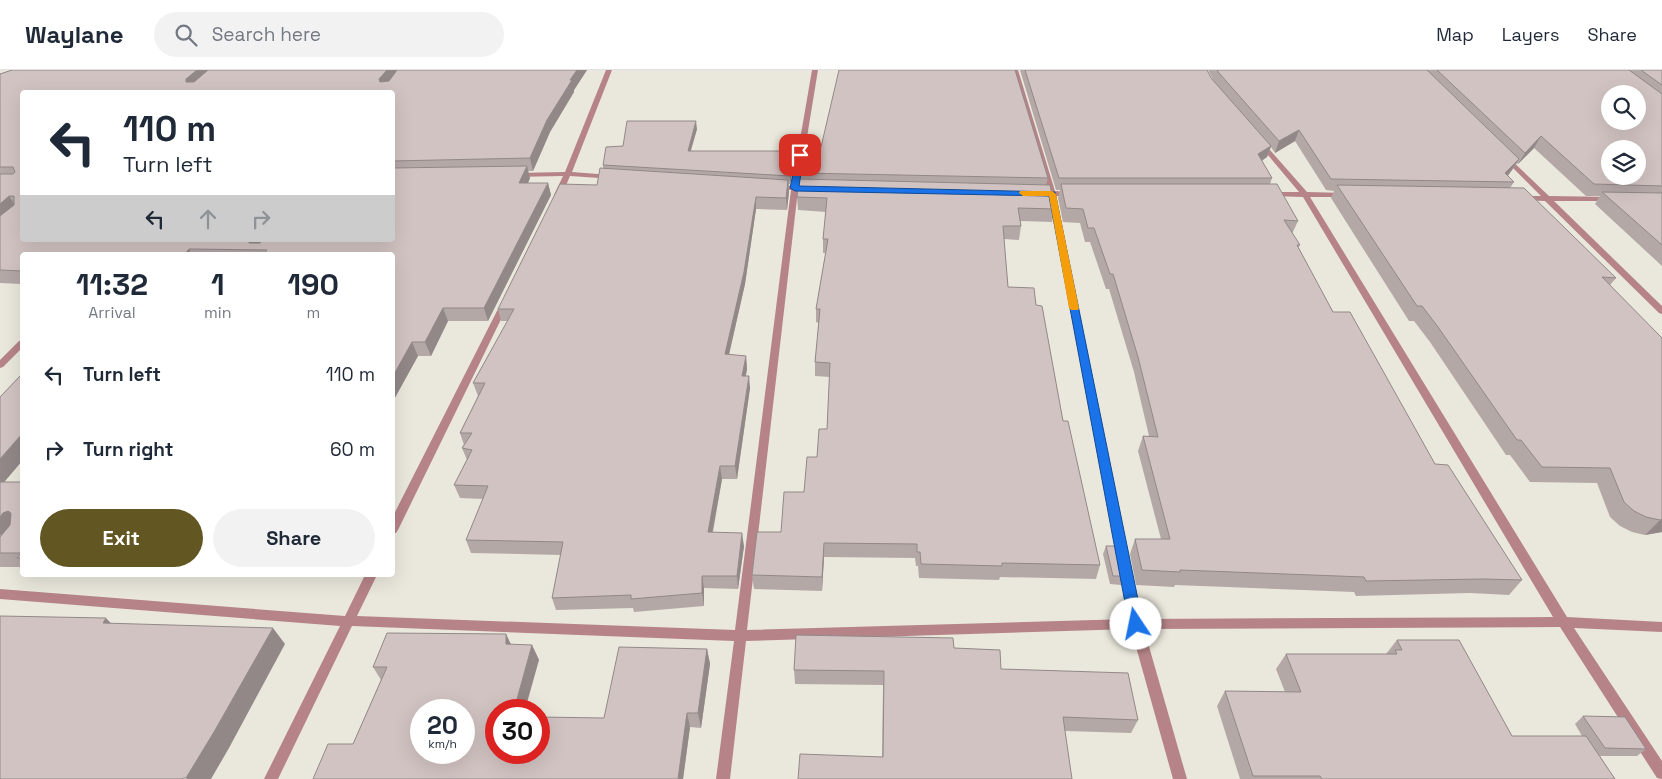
<!DOCTYPE html>
<style>
body{margin:0;font-family:"Space Grotesk",sans-serif;background:#f2f2f3;color:#1f2937;height:100vh;display:flex;flex-direction:column;font-size:19px;white-space:nowrap}
*{box-sizing:border-box;margin:0}
p{font-size:16px;color:#747a83}
.icon{flex:none;width:28px;height:28px;fill:none;stroke:currentColor;stroke-width:2;stroke-linecap:round;stroke-linejoin:round}
.map{position:relative;flex:1;overflow:hidden}
.side{position:absolute;left:20px;top:182px;width:375px;height:325px;display:flex;flex-direction:column;background:#fff;border-radius:5px;box-shadow:0 5px 20px #0002}
.side>*{flex:none}
.hud{position:absolute;left:20px;top:20px;width:375px;height:152px;border-radius:5px;box-shadow:0 5px 20px #0002;background:#fff;color:#1f2937;overflow:hidden}
.tools{position:absolute;left:1601px;top:15px;display:grid;gap:10px}
.tools a{display:grid;place-items:center;width:45px;height:45px;border-radius:50%;background:#fff;box-shadow:0 5px 20px #0002;font-size:25px}
.speed{position:absolute;left:410px;top:629px;display:flex;gap:10px;font-size:25px;font-weight:700;text-align:center}
.speed>*{display:grid;place-content:center;width:65px;height:65px;border-radius:50%;background:#fff;box-shadow:0 5px 20px #0002;line-height:1}
.speed small{font-size:12px;font-weight:400}
.speed .limit{border:8px solid #d22;background:#fff;color:#111}
.pin{position:absolute;display:grid;place-items:center;width:42px;height:42px;color:#fff;margin:-21px;border-radius:10px;box-shadow:0 2px 8px #0006}
.me{position:absolute;width:55px;margin:-28px;rotate:349deg;stroke-linejoin:round;filter:drop-shadow(0 0 4px #0008)}
.turn{display:flex;align-items:center;gap:18px;height:105px;padding:0 20px;font-size:22px}
.turn .icon{width:65px;height:65px;stroke-width:2.5}
.turn b{display:block;font-size:35px;line-height:42px}
.lanes{display:flex;align-items:center;height:48px;padding:0 20px;background:#0003;justify-content:center;gap:25px;direction:ltr}
.lanes .off{opacity:.35}
.eta{display:flex;justify-content:space-evenly;align-items:center;height:85px;text-align:center}
.eta b{font-size:30px;font-weight:700;line-height:35px}
.primary-button{display:flex;gap:10px;margin-top:auto;padding:10px 20px}
.primary-button a{flex:1;height:58px;border-radius:30px;background:#625623;color:#fff;font-size:20px;font-weight:700;line-height:58px;text-align:center}
.primary-button a+a{background:#f2f2f3;color:#1f2937}
ul{padding:0;list-style:none}
li{display:flex;align-items:center;gap:15px;height:75px;padding:0 20px}
li div{flex:1}
li b{display:block;font-size:19px}
li em{font-style:normal}
header{display:flex;align-items:center;gap:30px;box-sizing:border-box;height:70px;padding:0 25px;background:#fff;border-bottom:1px solid #e0e1e3}
header strong{font-size:24px}
nav{display:flex;gap:28px;margin-inline-start:auto;font-size:18px}
.search{width:350px;height:45px;background:#f2f2f3;display:flex;align-items:center;gap:12px;box-sizing:border-box;padding:0 18px;border-radius:28px;color:#747a83;font-size:19px}
.map>svg:first-child{display:block}
.lines{fill:none;stroke-linecap:round;stroke-linejoin:round}
.lane{fill:#b68488;fill-rule:evenodd}
.street{fill:#b68488;fill-rule:evenodd}
.wall{fill:#b4a8a7;fill-rule:evenodd}
.shaded-wall{fill:#928888}
.building{fill:#d1c3c2;stroke:#928888;fill-rule:evenodd}
.route{fill:#1a73e8;stroke:#114b97}
.slow{fill:#f59e0b}
</style>
<header>
<strong>Waylane</strong>
<div class="search"><svg class="icon" aria-label="search" viewBox="0 0 24 24"><circle cx="10" cy="10" r="6"/><path d="M15 15l6 6"/></svg>Search here</div>
<nav><a>Map</a><a>Layers</a><a>Share</a></nav>
</header>
<div class="map">
<svg width="1662" height="709" viewBox="0 0 1662 709">
<rect width="100%" height="100%" fill="#eae8dc"/>
<g class="lines">
<path class="lane" d="M 22,270 L 22,278 L 3,297 L 0,298 L 0,290 L 19,271 Z"/>
<path class="street" d="M 606,0 L 612,0 L 572,102 L 611,105 L 615,107 L 614,109 L 570,106 L 562,125 L 558,127 L 554,125 L 563,106 L 513,107 L 513,103 L 516,103 L 565,102 Z
M 812,0 L 818,0 L 799,116 L 811,117 L 815,119 L 811,121 L 798,120 L 747,560 L 1129,549 L 1049,126 L 1038,125 L 1034,123 L 1038,121 L 1047,121 L 1012,0 L 1018,0 L 1055,121 L 1071,122 L 1075,124 L 1071,126 L 1056,126 L 1141,549 L 1553,547 L 1303,127 L 1270,126 L 1266,124 L 1270,122 L 1299,122 L 1257,72 L 1262,71 L 1307,122 L 1346,123 L 1350,125 L 1346,127 L 1310,127 L 1567,547 L 1662,552 L 1662,562 L 1574,558 L 1662,691 L 1662,709 L 1657,708 L 1560,557 L 1144,559 L 1187,709 L 1173,709 L 1131,559 L 746,571 L 730,709 L 716,709 L 734,571 L 352,556 L 278,709 L 264,709 L 340,556 L 0,529 L 0,519 L 345,546 L 365,505 L 377,505 L 357,546 L 735,560 L 791,120 L 776,119 L 772,117 L 776,115 L 792,116 Z
M 1504,87 L 1508,87 L 1549,126 L 1614,127 L 1615,129 L 1611,131 L 1554,131 L 1662,236 L 1662,244 L 1659,243 L 1545,131 L 1517,130 L 1516,128 L 1520,126 L 1541,126 L 1504,89 Z
M 505,230 L 509,233 L 398,460 L 396,463 L 392,464 L 392,448 L 501,233 Z"/>
</g>
<path class="wall" d="M 12,0 L 587,0 L 574,20 L 574,22 L 550,62 L 533,101 L 528,101 L 530,108 L 528,113 L 548,113 L 551,125 L 488,251 L 448,251 L 431,286 L 418,286 L 392,333 L 392,185 L 22,185 L 22,214 L 0,213 L 0,4 ZM 392,22 L 392,170 L 22,170 Z
M 1020,0 L 1207,0 L 1211,8 L 1214,12 L 1208,0 L 1662,0 L 1662,196 L 1595,134 L 1600,126 L 1586,126 L 1534,78 L 1518,94 L 1517,93 L 1512,100 L 1508,106 L 1514,112 L 1510,118 L 1616,208 L 1610,215 L 1662,462 L 1645,465 L 1632,462 L 1620,456 L 1610,447 L 1597,413 L 1530,412 L 1510,385 L 1506,385 L 1430,272 L 1414,251 L 1409,251 L 1331,128 L 1334,121 L 1326,120 L 1295,71 L 1275,83 L 1271,77 L 1267,87 L 1262,91 L 1272,108 L 1270,114 L 1298,151 L 1292,164 L 1300,175 L 1298,178 L 1333,242 L 1435,394 L 1522,510 L 1509,525 L 1470,523 L 1356,526 L 1354,522 L 1175,515 L 1174,517 L 1136,515 L 1130,484 L 1135,469 L 1161,469 L 1138,381 L 1143,366 L 1149,366 L 1134,302 L 1109,219 L 1106,219 L 1090,172 L 1085,172 L 1080,153 L 1063,152 L 1058,128 L 1060,120 L 1056,120 Z
M 697,59 L 691,81 L 795,89 L 790,114 L 789,114 L 789,122 L 787,140 L 756,139 L 745,214 L 729,285 L 746,286 L 747,299 L 746,306 L 750,318 L 737,409 L 722,409 L 713,462 L 744,476 L 738,519 L 704,518 L 704,536 L 634,542 L 633,538 L 556,540 L 552,528 L 561,485 L 471,483 L 466,470 L 483,429 L 460,428 L 454,415 L 467,390 L 462,378 L 464,375 L 460,363 L 478,326 L 473,313 L 508,251 L 501,251 L 498,239 L 597,115 L 603,98 L 603,95 L 623,76 Z
M 821,77 L 1048,108 L 1046,115 L 1055,139 L 1052,152 L 1020,151 L 1021,156 L 1019,170 L 1004,169 L 1008,217 L 1036,235 L 1063,351 L 1100,495 L 1096,509 L 1000,507 L 999,510 L 919,508 L 918,496 L 916,496 L 915,488 L 824,487 L 822,521 L 754,519 L 752,505 L 781,462 L 804,422 L 827,359 L 830,307 L 815,306 L 815,292 L 819,253 L 816,252 L 816,239 L 826,183 L 823,183 L 823,169 L 826,142 L 798,140 L 797,127 L 801,109 L 801,103 Z
M 22,304 L 22,391 L 4,412 L 22,412 L 22,497 L 0,497 L 0,327 Z
M 1106,476 L 1124,506 L 1121,515 L 1110,514 L 1103,484 Z
M 506,564 L 511,575 L 532,575 L 539,590 L 496,682 L 604,648 L 707,579 L 710,594 L 701,658 L 690,657 L 683,709 L 313,709 L 353,674 L 381,610 L 373,597 Z
M 1397,570 L 1512,666 L 1582,666 L 1575,654 L 1583,646 L 1646,679 L 1637,686 L 1600,686 L 1615,709 L 1240,709 L 1217,636 L 1225,621 L 1285,622 L 1276,599 L 1286,584 L 1386,584 Z
M 954,578 L 1001,599 L 1138,650 L 1131,663 L 1065,661 L 882,687 L 883,615 L 795,614 L 794,600 Z"/>
<path class="shaded-wall" d="M 197,0 L 216,0 L 192,21 L 186,12 L 186,9 Z
M 387,0 L 400,0 L 383,21 L 379,9 Z
M 577,0 L 587,0 L 574,20 L 574,22 L 550,62 L 533,101 L 530,88 L 547,50 L 570,10 Z
M 696,51 L 697,59 L 688,89 L 688,81 Z
M 1299,60 L 1295,71 L 1275,83 L 1279,71 Z
M 1541,66 L 1534,78 L 1518,94 L 1525,83 Z
M 1271,76 L 1267,87 L 1254,95 L 1258,84 Z
M 795,81 L 795,89 L 790,114 L 790,106 Z
M 1519,89 L 1512,100 L 1502,112 L 1505,103 Z
M 527,96 L 530,108 L 523,125 L 519,113 Z
M 788,110 L 789,122 L 787,140 L 786,128 Z
M 548,113 L 551,125 L 488,251 L 484,238 Z
M 9,126 L 18,139 L 0,155 L 0,134 Z
M 756,127 L 756,139 L 745,214 L 726,297 L 725,284 Z
M 249,170 L 268,170 L 259,180 L 249,173 Z
M 189,179 L 192,185 L 184,185 Z
M 443,238 L 448,251 L 431,286 L 425,272 Z
M 412,272 L 418,286 L 392,333 L 392,308 Z
M 746,286 L 747,299 L 743,318 L 742,306 Z
M 749,306 L 750,318 L 737,409 L 735,396 Z
M 22,364 L 22,391 L 0,417 L 0,389 Z
M 720,396 L 722,409 L 710,475 L 708,462 Z
M 8,441 L 22,455 L 5,470 L 0,464 L 0,447 L 3,443 Z
M 1662,449 L 1662,462 L 1645,465 L 1660,450 Z
M 742,463 L 744,476 L 738,519 L 737,506 Z
M 824,473 L 824,487 L 822,521 L 822,507 Z
M 702,506 L 704,518 L 704,536 L 702,523 Z
M 106,548 L 122,565 L 103,553 Z
M 273,558 L 285,574 L 229,678 L 211,709 L 187,709 L 186,708 Z
M 506,564 L 513,579 L 506,574 Z
M 532,575 L 539,590 L 525,640 L 514,640 Z
M 707,579 L 710,594 L 701,658 L 698,643 Z
M 687,643 L 690,657 L 683,709 L 678,709 Z"/>
<path class="building" d="M 12,0 L 197,0 L 186,9 L 186,12 L 194,12 L 208,0 L 387,0 L 379,9 L 380,12 L 389,11 L 397,0 L 577,0 L 570,10 L 572,10 L 547,50 L 530,88 L 392,91 L 392,22 L 22,22 L 22,170 L 249,170 L 249,173 L 260,173 L 262,170 L 392,170 L 392,98 L 527,96 L 519,113 L 548,113 L 484,238 L 443,238 L 425,272 L 412,272 L 392,308 L 392,185 L 263,185 L 267,180 L 189,179 L 184,185 L 22,185 L 22,201 L 0,200 L 0,146 L 14,135 L 14,126 L 9,126 L 0,134 L 0,104 L 13,104 L 15,102 L 13,97 L 0,97 L 0,4 Z
M 839,0 L 1015,0 L 1048,108 L 801,103 L 805,77 L 821,77 Z
M 1025,0 L 1207,0 L 1211,8 L 1271,76 L 1258,84 L 1272,108 L 1059,108 Z
M 1217,0 L 1427,0 L 1519,89 L 1505,103 L 1514,112 L 1331,109 L 1299,60 L 1279,71 L 1219,3 Z
M 1437,0 L 1629,0 L 1662,24 L 1662,116 L 1594,114 L 1541,66 L 1525,83 ZM 1610,24 L 1638,24 L 1638,51 L 1610,51 ZM 1610,79 L 1638,79 L 1638,106 L 1610,106 Z
M 1641,0 L 1662,0 L 1662,15 Z
M 627,51 L 696,51 L 688,81 L 795,81 L 790,106 L 603,95 L 606,77 L 623,76 Z
M 600,98 L 788,110 L 786,128 L 756,127 L 744,202 L 725,284 L 746,286 L 742,306 L 749,306 L 735,396 L 720,396 L 708,462 L 742,463 L 737,506 L 702,506 L 702,523 L 631,529 L 631,525 L 552,528 L 563,472 L 466,470 L 488,416 L 454,415 L 472,380 L 462,378 L 472,363 L 460,363 L 485,313 L 473,313 L 514,239 L 498,239 L 560,114 L 597,115 Z
M 799,109 L 1050,115 L 1055,139 L 1018,138 L 1021,156 L 1003,156 L 1008,217 L 1034,218 L 1036,235 L 1042,236 L 1063,351 L 1068,351 L 1100,495 L 1002,493 L 1002,496 L 921,494 L 920,482 L 917,482 L 917,474 L 824,473 L 822,507 L 752,505 L 757,462 L 781,462 L 784,422 L 804,422 L 807,387 L 817,387 L 819,359 L 827,359 L 830,293 L 815,292 L 820,239 L 816,239 L 828,169 L 823,169 L 827,128 L 797,127 Z
M 1061,114 L 1277,114 L 1298,151 L 1284,150 L 1300,175 L 1297,175 L 1333,242 L 1350,242 L 1435,394 L 1448,395 L 1522,510 L 1482,509 L 1366,511 L 1364,507 L 1180,500 L 1180,502 L 1142,500 L 1135,469 L 1170,469 L 1143,366 L 1158,367 L 1138,287 L 1113,204 L 1110,204 L 1094,158 L 1088,158 L 1083,139 L 1066,138 Z
M 1337,115 L 1524,118 L 1616,208 L 1602,207 L 1662,268 L 1662,449 L 1660,450 L 1646,447 L 1634,441 L 1624,432 L 1610,398 L 1542,397 L 1521,370 L 1517,370 L 1438,257 L 1422,236 L 1417,236 Z
M 1602,122 L 1662,123 L 1662,175 Z
M 22,304 L 22,364 L 0,389 L 0,327 Z
M 0,412 L 22,412 L 22,488 L 17,488 L 21,483 L 0,483 L 0,467 L 10,455 L 11,443 L 8,441 L 3,443 L 0,447 Z
M 1106,476 L 1118,476 L 1124,506 L 1113,506 Z
M 0,546 L 106,548 L 103,553 L 273,558 L 214,662 L 186,708 L 183,708 L 182,709 L 0,709 Z
M 387,563 L 506,564 L 506,574 L 532,575 L 514,640 L 496,640 L 496,682 L 539,682 L 539,647 L 604,648 L 619,577 L 707,579 L 698,643 L 687,643 L 678,709 L 313,709 L 328,674 L 353,674 L 387,597 L 373,597 ZM 421,640 L 464,640 L 464,682 L 421,682 Z
M 796,565 L 953,568 L 954,578 L 1000,580 L 1001,599 L 1128,603 L 1138,650 L 1063,647 L 1072,709 L 798,709 L 800,684 L 883,687 L 884,601 L 794,600 Z
M 1397,570 L 1459,570 L 1512,666 L 1586,666 L 1615,709 L 1322,709 L 1320,706 L 1253,706 L 1225,621 L 1301,622 L 1286,584 L 1397,584 L 1395,580 L 1402,580 Z
M 1583,646 L 1625,647 L 1646,679 L 1605,678 Z"/>
<path class="route" d="M 800,82 L 804,85 L 799,116 L 1055,122 L 1143,554 L 1141,558 L 1136,560 L 1131,558 L 1129,554 L 1049,126 L 795,121 L 790,118 L 797,85 Z"/>
<path class="slow" d="M 1020,121 L 1052,121 L 1056,124 L 1079,238 L 1078,240 L 1071,240 L 1069,238 L 1049,126 L 1023,126 L 1019,123 Z"/>
</svg>
<div class="tools">
<a><svg class="icon" aria-label="search" viewBox="0 0 24 24"><circle cx="10" cy="10" r="6"/><path d="M15 15l6 6"/></svg></a>
<a><svg class="icon" aria-label="layers" viewBox="0 0 24 24"><path d="M12 4l9 5-9 5-9-5zM3 14l9 5 9-5"/></svg></a>
</div>
<div class="speed"><div>20<small>km/h</small></div><div class="limit">30</div></div>
<div class="pin" style="left:800px;top:85px;background:#d93025"><svg class="icon" aria-label="arrive" viewBox="0 0 24 24"><path d="M6 21V4h12l-3 4 3 4H6"/></svg></div>
<svg class="me" style="left:1136px;top:554px" viewBox="-20 -20 40 40"><circle r="19" fill="#fff"/><path d="M0-13L10 11 0 6-10 11z" fill="#1a73e8"/></svg>
<div class="hud">
<div class="turn"><svg class="icon" aria-label="left" viewBox="0 0 24 24"><path d="M17 20v-9H6M10 6l-5 5 5 5"/></svg><div><b>110 m</b>Turn left</div></div>
<div class="lanes"><svg class="icon" aria-label="left" viewBox="0 0 24 24"><path d="M17 20v-9H6M10 6l-5 5 5 5"/></svg><svg class="icon off" aria-label="ahead" viewBox="0 0 24 24"><path d="M12 20V5M6 11l6-6 6 6"/></svg><svg class="icon off" aria-label="right" viewBox="0 0 24 24"><path d="M7 20v-9h11M14 6l5 5-5 5"/></svg></div>
</div>
<section class="side">
<div class="eta">
<div><b>11:32</b><p>Arrival</p></div>
<div><b>1</b><p>min</p></div>
<div><b>190</b><p>m</p></div>
</div>
<ul>
<li><svg class="icon" aria-label="left" viewBox="0 0 24 24"><path d="M17 20v-9H6M10 6l-5 5 5 5"/></svg><div><b>Turn left</b></div><em>110 m</em></li>
<li><svg class="icon" aria-label="right" viewBox="0 0 24 24"><path d="M7 20v-9h11M14 6l5 5-5 5"/></svg><div><b>Turn right</b></div><em>60 m</em></li>
</ul>
<div class="primary-button"><a>Exit</a><a>Share</a></div>
</section>
</div>
